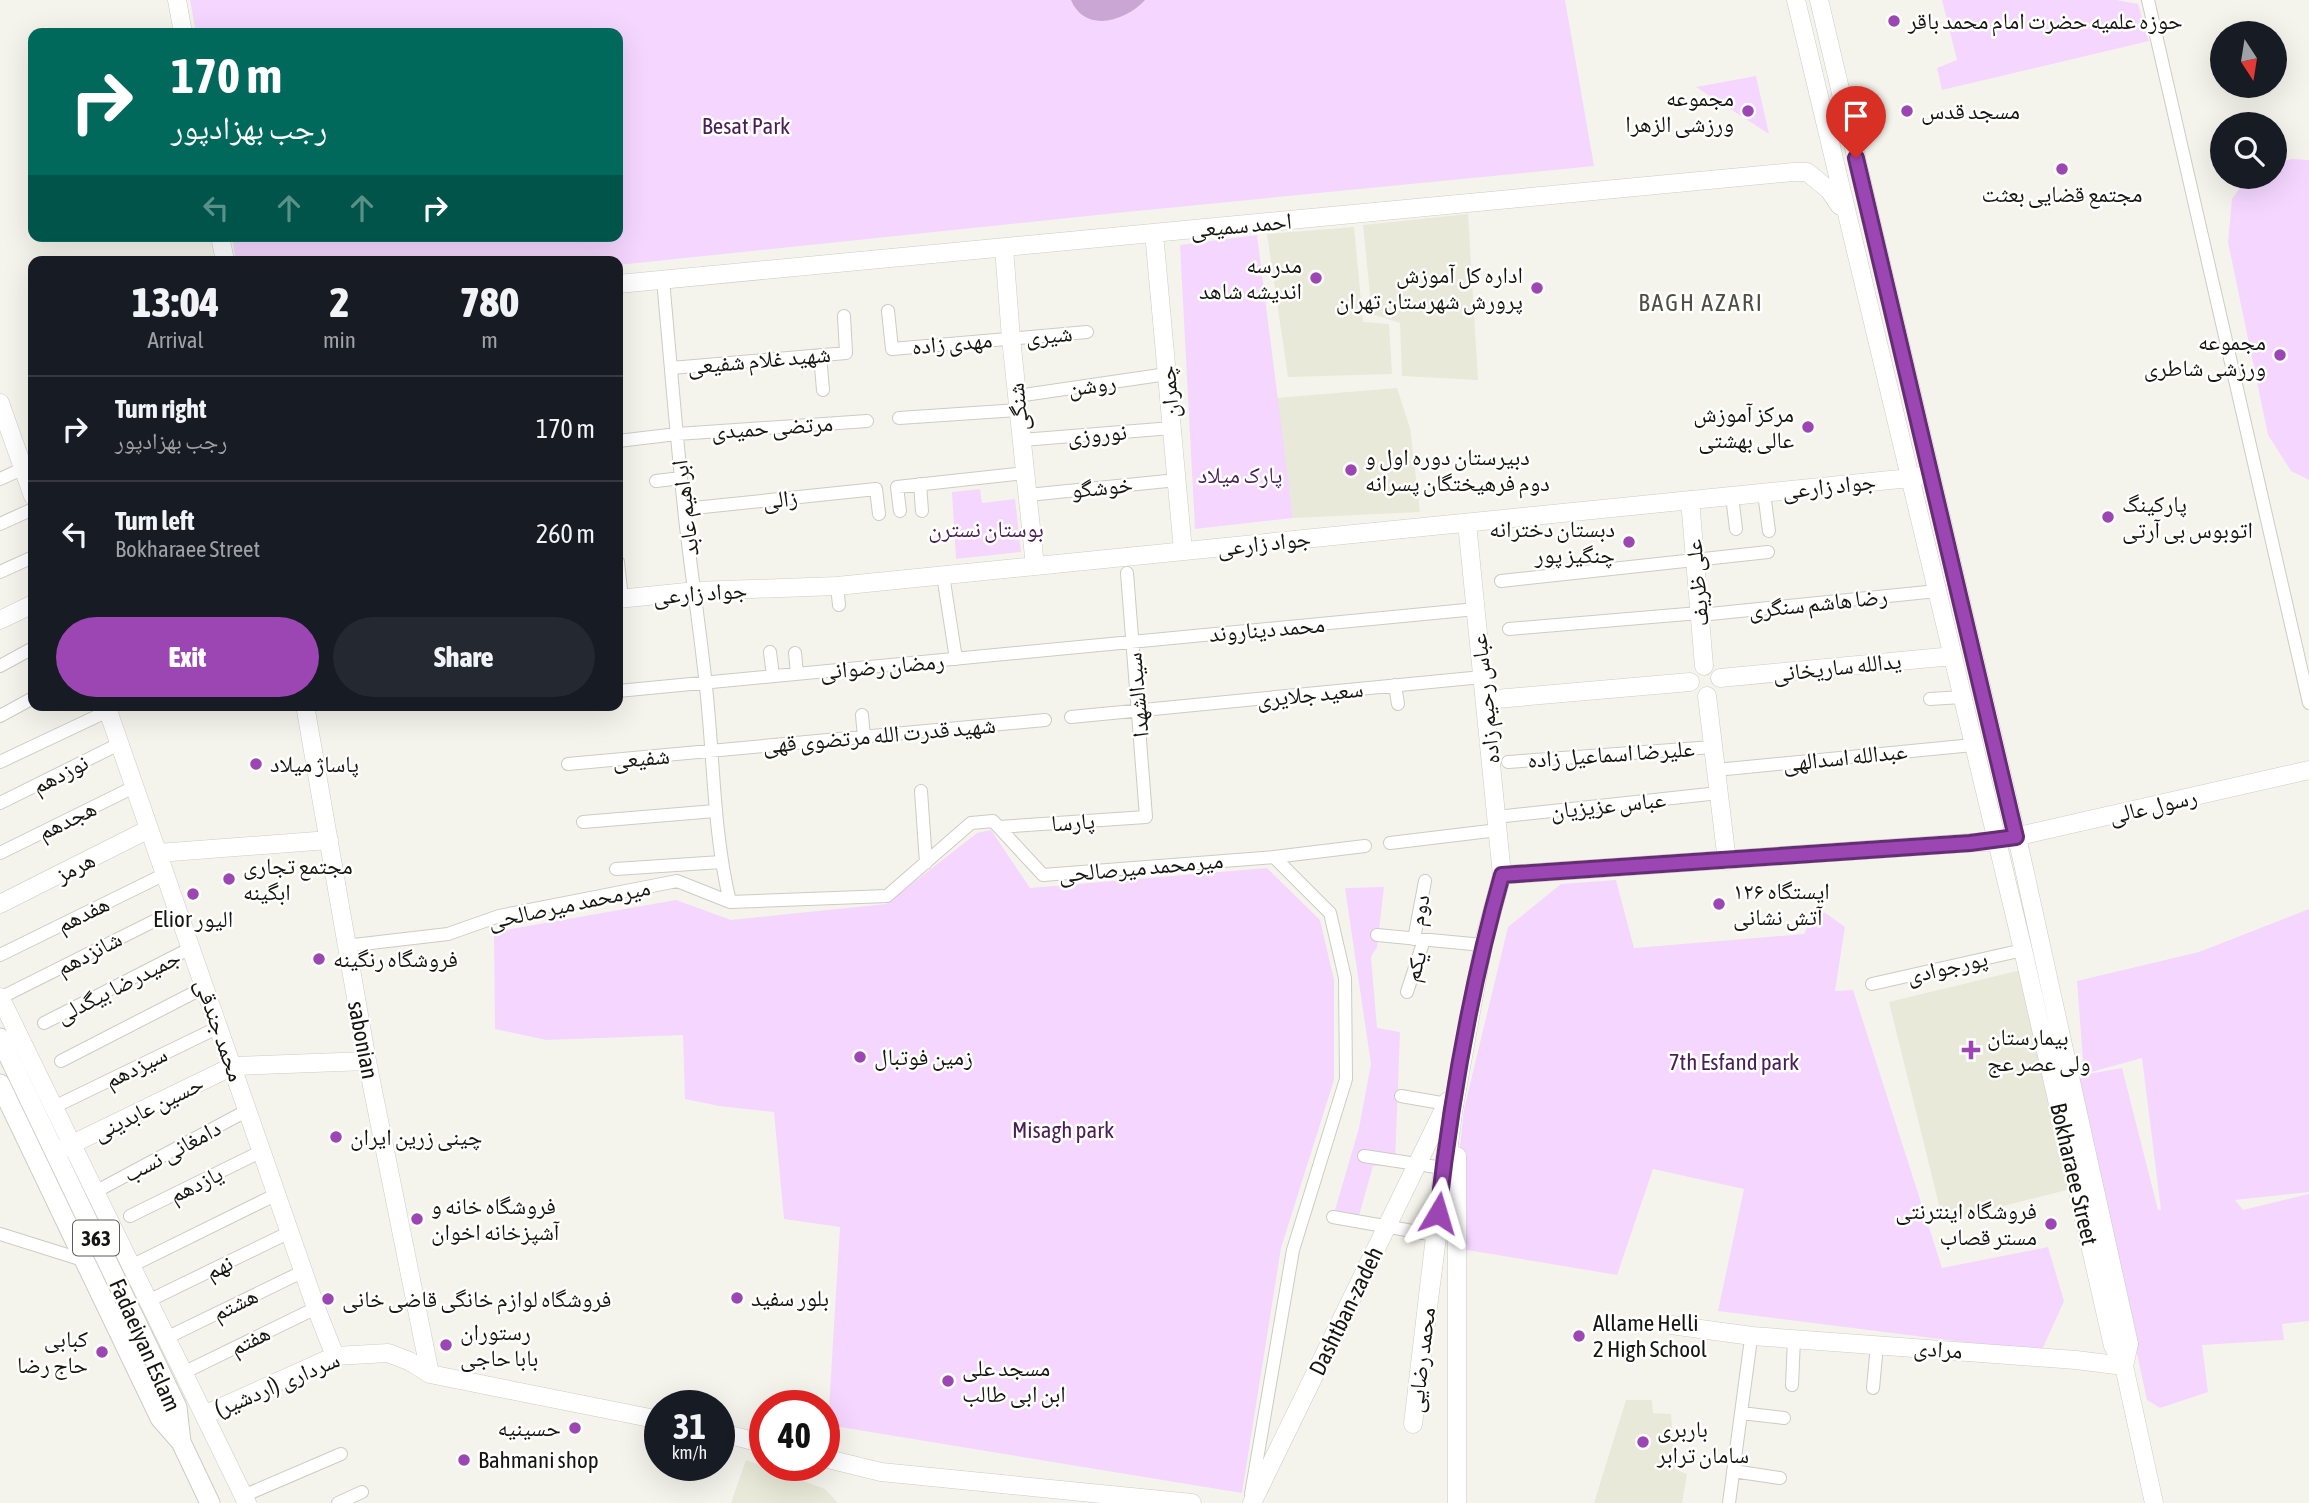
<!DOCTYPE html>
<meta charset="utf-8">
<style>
body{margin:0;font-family:"Asap Condensed","Noto Naskh Arabic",sans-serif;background:#242831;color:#f1f3f6;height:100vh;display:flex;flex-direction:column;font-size:26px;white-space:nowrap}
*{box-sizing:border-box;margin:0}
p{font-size:23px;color:#9ea1a6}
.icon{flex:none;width:38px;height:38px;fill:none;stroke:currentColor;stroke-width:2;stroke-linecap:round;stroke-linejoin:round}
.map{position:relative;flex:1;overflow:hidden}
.details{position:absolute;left:28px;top:256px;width:595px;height:455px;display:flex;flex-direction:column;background:#171b24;border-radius:14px;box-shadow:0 7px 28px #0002}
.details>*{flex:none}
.top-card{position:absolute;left:28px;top:28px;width:595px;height:214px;border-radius:14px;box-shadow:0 7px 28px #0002;background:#00695c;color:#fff;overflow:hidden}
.needle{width:46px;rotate:168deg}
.controls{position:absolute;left:2210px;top:21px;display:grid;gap:14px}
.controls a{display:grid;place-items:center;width:77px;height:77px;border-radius:50%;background:#171b24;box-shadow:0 7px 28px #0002;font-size:35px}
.speed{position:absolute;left:644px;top:1390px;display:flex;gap:14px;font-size:35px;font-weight:700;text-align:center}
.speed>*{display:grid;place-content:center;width:91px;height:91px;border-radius:50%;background:#171b24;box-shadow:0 7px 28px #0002;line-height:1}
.speed small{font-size:18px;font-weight:400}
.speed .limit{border:10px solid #d22;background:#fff;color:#111}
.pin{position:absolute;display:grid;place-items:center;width:60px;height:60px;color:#fff;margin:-72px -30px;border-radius:50% 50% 50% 0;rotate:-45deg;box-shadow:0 0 7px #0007}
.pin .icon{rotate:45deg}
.me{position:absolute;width:77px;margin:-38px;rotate:7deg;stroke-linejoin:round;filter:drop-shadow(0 0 5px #0008)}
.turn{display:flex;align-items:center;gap:24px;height:147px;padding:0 28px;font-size:32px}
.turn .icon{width:91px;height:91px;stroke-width:2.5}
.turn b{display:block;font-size:49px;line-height:60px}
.lanes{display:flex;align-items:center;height:66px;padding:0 28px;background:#0003;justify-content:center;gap:35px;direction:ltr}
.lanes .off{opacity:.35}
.eta{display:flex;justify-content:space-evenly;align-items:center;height:119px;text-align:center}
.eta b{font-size:42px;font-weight:800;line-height:49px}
.button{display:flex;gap:14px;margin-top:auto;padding:14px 28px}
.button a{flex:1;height:80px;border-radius:42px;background:#9b46b3;color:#fff;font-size:28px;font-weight:800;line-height:80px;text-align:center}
.button a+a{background:#242831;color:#f1f3f6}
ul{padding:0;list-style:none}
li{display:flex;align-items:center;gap:21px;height:105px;padding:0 28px;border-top:2px solid #363941}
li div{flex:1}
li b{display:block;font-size:26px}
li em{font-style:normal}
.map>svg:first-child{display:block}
.built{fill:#e9e9d9}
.green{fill:#f5d6ff}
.water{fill:#caa6d5}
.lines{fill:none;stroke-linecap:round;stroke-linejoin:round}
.street-casing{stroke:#ccccc4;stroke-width:14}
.secondary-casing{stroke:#ccccc4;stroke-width:19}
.primary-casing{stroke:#ccccc4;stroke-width:21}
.street{stroke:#fff;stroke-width:12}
.secondary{stroke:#fff;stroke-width:18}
.primary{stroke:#fff;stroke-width:19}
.route-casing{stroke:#652e74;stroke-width:18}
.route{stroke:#9b46b3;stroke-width:12}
.poi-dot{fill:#9b46b3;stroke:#fffffe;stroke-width:2.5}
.labels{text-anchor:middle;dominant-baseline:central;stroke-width:5;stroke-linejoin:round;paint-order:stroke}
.shield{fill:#fffffe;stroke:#5b5b59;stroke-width:2}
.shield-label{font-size:21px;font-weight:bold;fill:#151512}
.poi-label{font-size:23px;fill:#151512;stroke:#fffffe;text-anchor:start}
.park-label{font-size:23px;fill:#4a1e56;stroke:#fffffe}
.street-label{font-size:23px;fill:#151512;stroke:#fffffe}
.neighbourhood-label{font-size:24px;letter-spacing:2px;fill:#4e4e47;stroke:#fffffe}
</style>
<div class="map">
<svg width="2309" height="1503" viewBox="0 0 2309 1503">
<rect width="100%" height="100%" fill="#f5f4ec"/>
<path class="built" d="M 1468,214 L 1478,380 L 1402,376 L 1400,323 L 1372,314 L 1363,225 Z
M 1354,227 L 1363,322 L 1389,324 L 1392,374 L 1288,377 L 1267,234 Z
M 1397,388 L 1410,428 L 1420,512 L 1293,518 L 1276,398 Z
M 2021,970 L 2075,1188 L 1943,1221 L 1889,1002 Z
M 1626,1400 L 1652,1400 L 1653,1413 L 1671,1414 L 1675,1469 L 1687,1474 L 1682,1503 L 1594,1503 Z
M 746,1460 L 825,1489 L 838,1503 L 731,1503 Z"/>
<path class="green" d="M 190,0 L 1565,0 L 1594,166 L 1116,213 L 618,265 L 618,261 L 236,261 L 232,236 L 618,236 L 618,33 L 196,33 Z
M 1942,0 L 2116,0 L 2138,4 L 2149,41 L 1942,90 L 1937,68 L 1957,60 Z
M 1756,76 L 1769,134 L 1696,87 Z
M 2292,159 L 2309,160 L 2309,480 L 2291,471 L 2268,435 L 2228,242 L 2232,199 L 2245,181 L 2252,177 L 2275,177 L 2275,163 Z
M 1257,235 L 1293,518 L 1195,529 L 1180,245 Z
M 980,489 L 982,503 L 1015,499 L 1021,552 L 956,559 L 952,492 Z
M 991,830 L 1030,888 L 1267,868 L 1320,920 L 1334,980 L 1334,1080 L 1281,1248 L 1242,1493 L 828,1425 L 840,1227 L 784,1219 L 774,1112 L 719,1106 L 685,1099 L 683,1035 L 546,1040 L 495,1029 L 494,932 L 676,900 L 731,920 L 886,904 L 977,833 Z
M 1616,880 L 1634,948 L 1804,934 L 1817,907 L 1845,927 L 1835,991 L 1853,990 L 1942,1268 L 2048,1247 L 2064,1301 L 2041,1352 L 1718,1311 L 1744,1189 L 1653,1169 L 1617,1275 L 1449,1247 L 1464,1109 L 1508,927 L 1561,884 Z
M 1384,887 L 1377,947 L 1371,957 L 1377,1028 L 1400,1032 L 1395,1164 L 1373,1166 L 1358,1219 L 1333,1217 L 1359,1128 L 1371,1064 L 1345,888 Z
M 2309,909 L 2309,1192 L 2235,1200 L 2243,1210 L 2309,1194 L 2309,1321 L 2282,1324 L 2284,1340 L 2202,1345 L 2208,1392 L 2160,1408 L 2147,1400 L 2077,1076 L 2122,1068 L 2158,1210 L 2161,1210 L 2142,1058 L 2084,1074 L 2077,981 L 2199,952 Z"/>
<path class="water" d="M 1071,0 L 1145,0 C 1126,21 1085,34 1071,0 Z"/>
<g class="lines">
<defs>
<path id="street" d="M 2148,0 L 2309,703
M 663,280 C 670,356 676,432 684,508 C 690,567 700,627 706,687 C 714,760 713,831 730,902
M 888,311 L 892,349 L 1087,332
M 820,355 L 823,390
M 671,368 L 846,353 L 844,316
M 1017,396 L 1167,374
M 899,418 L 1019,410
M 1022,440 L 1172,428
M 618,441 L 677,434 L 867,421
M 0,479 L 22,469
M 656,481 L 681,478
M 920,484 L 922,511
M 1764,493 L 1769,531
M 1028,495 L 1177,480
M 1732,496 L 1736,529
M 684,509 L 876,489 L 879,514
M 900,511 L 897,487 L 1025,473
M 0,524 L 33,509
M 618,562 L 622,599
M 0,572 L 33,557
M 943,575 L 956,659
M 1501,581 L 1768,552
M 837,586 L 839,605
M 1700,615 L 1937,591
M 1509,629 L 1699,613
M 770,652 L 773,676
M 795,653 L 797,674
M 0,666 L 33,648
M 1395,685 L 1398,704
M 618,691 L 1476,609
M 1930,699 L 1962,697
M 862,715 L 864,737
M 0,716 L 33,698
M 1071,717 L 1482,677
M 0,762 L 108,711
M 1508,762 L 1713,747
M 568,764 L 1045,720
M 1716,770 L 1973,745
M 921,791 L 926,863
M 0,803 L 119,744
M 1496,817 L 1719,793
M 583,822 L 715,811
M 999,827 L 1146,817 L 1127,573
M 1390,843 L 1498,830
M 0,853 L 134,787
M 1274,857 L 1365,846
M 616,869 L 721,862
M 1377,935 L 1483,945
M 1414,939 L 1425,881
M 345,946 L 448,934 L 499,916 L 677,881 L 730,902 L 887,896 L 971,823 L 993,821 L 1043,875 L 1274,857 L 1330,913 L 1345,978 L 1346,1079 L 1293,1250 L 1251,1494
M 0,955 L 165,874
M 1872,984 L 2023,950
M 1407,992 L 1424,940
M 0,998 L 178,909
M 44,1023 L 191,948
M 61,1061 L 205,987
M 1401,1096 L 1453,1105
M 54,1107 L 219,1027
M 1364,1156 L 1443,1168
M 95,1192 L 248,1110
M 130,1216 L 262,1151
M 1333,1217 L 1435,1235
M 0,1234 L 83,1260
M 131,1266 L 277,1194
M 148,1301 L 290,1232
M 166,1338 L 304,1271
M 183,1373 L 316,1308
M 1792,1385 L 1794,1339
M 1873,1388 L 1877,1345
M 1741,1413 L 1784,1418
M 1733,1471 L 1780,1478
M 243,1496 L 341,1454
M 338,1503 L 362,1492
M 1729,1503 L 1750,1346"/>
<path id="secondary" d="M 177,0 L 183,33
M 1796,0 L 2023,950 L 2113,1346 L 2124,1366 L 2154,1503
M 1819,0 L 2021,855 L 2129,1344 L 2124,1366
M 1154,233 L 1183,551
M 220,236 L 225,261
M 1004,248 L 1011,338 L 1035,566
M 618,284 L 1793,172 L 1807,172 L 1829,190 L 1840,206
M 0,403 L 33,496
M 1690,500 L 1704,666
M 618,599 L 696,591 L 837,586 L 1910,478 L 1920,476
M 0,620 L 33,604
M 1720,678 L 1953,656
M 1707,696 L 1727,861
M 1485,700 L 1690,682
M 106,705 L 316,1308 L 335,1356
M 305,705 L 367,1061 L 430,1374
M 158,853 L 329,840
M 1502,875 L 1997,841 L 2309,770
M 0,904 L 149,829
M 0,997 L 247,1503
M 1457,1082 L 1413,1424 L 1443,1168 L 1483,945 L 1502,875 L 1467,523
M 62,1149 L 233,1066 L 367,1061
M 1671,1325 L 1752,1336 L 2076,1360 L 2124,1366
M 204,1415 L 335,1356 L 388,1353 L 409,1361 L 430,1374 L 660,1420
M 719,1432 L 765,1444
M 824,1458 L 881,1472 L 1192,1503
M 1252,1503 L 1448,1101
M 1457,1503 L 1457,1156"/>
<path id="primary" d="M 0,1038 L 177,1407 L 181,1442 L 210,1503
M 0,1084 L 160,1418 L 181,1442"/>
</defs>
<use href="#street" class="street-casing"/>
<use href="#secondary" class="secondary-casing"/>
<use href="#primary" class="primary-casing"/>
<use href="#street" class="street"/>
<use href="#secondary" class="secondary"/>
<use href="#primary" class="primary"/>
</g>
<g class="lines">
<defs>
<path id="route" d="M 1438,1213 C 1451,1100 1471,985 1502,875 L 1970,843 L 2016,837 L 1856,158"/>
</defs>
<use href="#route" class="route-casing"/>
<use href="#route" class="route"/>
</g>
<g class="poi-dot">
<circle cx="1894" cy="21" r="7"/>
<circle cx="1748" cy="111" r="7"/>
<circle cx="1907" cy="111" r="7"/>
<circle cx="2062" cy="169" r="7"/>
<circle cx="1316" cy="278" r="7"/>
<circle cx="1537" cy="288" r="7"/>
<circle cx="2280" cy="355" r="7"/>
<circle cx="1808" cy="427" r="7"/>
<circle cx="1351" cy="470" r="7"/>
<circle cx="2108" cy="517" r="7"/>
<circle cx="1629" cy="542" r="7"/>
<circle cx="256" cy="764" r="7"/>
<circle cx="229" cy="879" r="7"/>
<circle cx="193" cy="894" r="7"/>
<circle cx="1719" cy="904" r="7"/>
<circle cx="319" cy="959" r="7"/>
<path d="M1967.5 1039.5h7v7h7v7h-7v7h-7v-7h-7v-7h7z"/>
<circle cx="860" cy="1057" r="7"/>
<circle cx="336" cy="1137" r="7"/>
<circle cx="417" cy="1219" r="7"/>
<circle cx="2051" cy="1224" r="7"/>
<circle cx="737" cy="1298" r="7"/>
<circle cx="328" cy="1299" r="7"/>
<circle cx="1579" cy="1336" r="7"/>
<circle cx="446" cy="1345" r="7"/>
<circle cx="102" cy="1352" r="7"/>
<circle cx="948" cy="1381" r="7"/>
<circle cx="575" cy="1428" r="7"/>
<circle cx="1643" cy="1442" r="7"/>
<circle cx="464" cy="1460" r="7"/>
</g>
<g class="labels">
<rect class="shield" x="73" y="1220.5" width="46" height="35" rx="5"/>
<g class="shield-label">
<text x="96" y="1238">363</text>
</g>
<g class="poi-label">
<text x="1908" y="21">حوزه علمیه حضرت امام محمد باقر</text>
<text x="1734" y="98" text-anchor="end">مجموعه<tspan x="1734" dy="26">ورزشی الزهرا</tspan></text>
<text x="1921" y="111">مسجد قدس</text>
<text x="2062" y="194" text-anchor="middle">مجتمع قضایی بعثت</text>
<text x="1302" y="265" text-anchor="end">مدرسه<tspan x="1302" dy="26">اندیشه شاهد</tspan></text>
<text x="1523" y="275" text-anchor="end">اداره کل آموزش<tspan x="1523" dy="26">پرورش شهرستان تهران</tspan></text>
<text x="2266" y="342" text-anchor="end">مجموعه<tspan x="2266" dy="26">ورزشی شاطری</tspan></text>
<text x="1794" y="414" text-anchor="end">مرکز آموزش<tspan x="1794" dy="26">عالی بهشتی</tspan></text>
<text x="1365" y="457">دبیرستان دوره اول و<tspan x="1365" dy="26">دوم فرهیختگان پسرانه</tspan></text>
<text x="2122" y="504">پارکینگ<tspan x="2122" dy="26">اتوبوس بی آرتی</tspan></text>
<text x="1615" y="529" text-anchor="end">دبستان دخترانه<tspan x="1615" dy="26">چنگیز پور</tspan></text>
<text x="270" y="764">پاساژ میلاد</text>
<text x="243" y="866">مجتمع تجاری<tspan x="243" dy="26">ابگینه</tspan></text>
<text x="1733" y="891">ایستگاه ۱۲۶<tspan x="1733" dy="26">آتش نشانی</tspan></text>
<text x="193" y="919" text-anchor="middle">Elior الیور</text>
<text x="333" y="959">فروشگاه رنگینه</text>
<text x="1987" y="1037">بیمارستان<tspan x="1987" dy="26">ولی عصر عج</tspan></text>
<text x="874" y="1057">زمین فوتبال</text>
<text x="350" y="1137">چینی زرین ایران</text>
<text x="431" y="1206">فروشگاه خانه و<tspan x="431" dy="26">آشپزخانه اخوان</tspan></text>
<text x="2037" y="1211" text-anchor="end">فروشگاه اینترنتی<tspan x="2037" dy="26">مستر قصاب</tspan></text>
<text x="751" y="1298">بلور سفید</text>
<text x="342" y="1299">فروشگاه لوازم خانگی قاضی خانی</text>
<text x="1593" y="1323">Allame Helli<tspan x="1593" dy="26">2 High School</tspan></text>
<text x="460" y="1332">رستوران<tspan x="460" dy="26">بابا حاجی</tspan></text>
<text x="88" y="1339" text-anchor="end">کبابی<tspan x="88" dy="26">حاج رضا</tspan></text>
<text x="962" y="1368">مسجد علی<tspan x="962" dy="26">ابن ابی طالب</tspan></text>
<text x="561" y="1428" text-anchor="end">حسینیه</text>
<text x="1657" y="1429">باربری<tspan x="1657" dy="26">سامان ترابر</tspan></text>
<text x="478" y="1460">Bahmani shop</text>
</g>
<g class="park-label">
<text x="746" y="126">Besat Park</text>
<text x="1240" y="475">پارک میلاد</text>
<text x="986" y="529">بوستان نسترن</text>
<text x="1734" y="1062">7th Esfand park</text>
<text x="1063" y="1130">Misagh park</text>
</g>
<g class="street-label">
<text transform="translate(1241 225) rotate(-5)">احمد سمیعی</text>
<text transform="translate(1049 335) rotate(-5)">شیری</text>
<text transform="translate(952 343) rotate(-5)">مهدی زاده</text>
<text transform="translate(759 360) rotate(-5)">شهید غلام شفیعی</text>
<text transform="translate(1092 385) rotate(-8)">روشن</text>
<text transform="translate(1169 392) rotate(-95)">چمران</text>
<text transform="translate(1018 407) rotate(-96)">شنگی</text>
<text transform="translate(772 427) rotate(-4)">مرتضی حمیدی</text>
<text transform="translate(1097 434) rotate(-5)">نوروزی</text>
<text transform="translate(1829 486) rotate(-6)">جواد زارعی</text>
<text transform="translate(1102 487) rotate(-6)">خوشگو</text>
<text transform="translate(780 499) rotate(-6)">زالی</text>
<text transform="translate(685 508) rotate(-97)">ابراهیم عابد</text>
<text transform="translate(1264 543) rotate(-6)">جواد زارعی</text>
<text transform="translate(1697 583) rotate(-95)">علی ظریف</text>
<text transform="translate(700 593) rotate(-4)">جواد زارعی</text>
<text transform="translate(1818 603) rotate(-6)">رضا هاشم سنگری</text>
<text transform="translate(1267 629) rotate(-5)">محمد دیناروند</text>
<text transform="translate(882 666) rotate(-5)">رمضان رضوانی</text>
<text transform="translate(1837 667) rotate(-6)">یدالله ساریخانی</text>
<text transform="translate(1310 694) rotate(-6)">سعید جلایری</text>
<text transform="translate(1137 695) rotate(-95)">سیدالشهدا</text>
<text transform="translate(1485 699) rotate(-96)">عباس رحیم زاده</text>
<text transform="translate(879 735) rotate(-5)">شهید قدرت الله مرتضوی قهی</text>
<text transform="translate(1611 754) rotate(-4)">علیرضا اسماعیل زاده</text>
<text transform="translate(1845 757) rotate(-6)">عبدالله اسدالهی</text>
<text transform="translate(641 758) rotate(-5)">شفیعی</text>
<text transform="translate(60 774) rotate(-27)">نوزدهم</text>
<text transform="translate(1608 805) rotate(-6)">عباس عزیزیان</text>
<text transform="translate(2153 806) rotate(-13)">رسول عالی</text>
<text transform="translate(67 820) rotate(-26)">هجدهم</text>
<text transform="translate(1073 822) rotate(-4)">پارسا</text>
<text transform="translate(75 867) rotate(-27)">هرمز</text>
<text transform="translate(1141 867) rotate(-5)">میرمحمد میرصالحی</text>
<text transform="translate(569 904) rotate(-12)">میرمحمد میرصالحی</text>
<text transform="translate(1419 910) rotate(-79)">دوم</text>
<text transform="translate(83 914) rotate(-26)">هفدهم</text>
<text transform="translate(89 953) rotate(-27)">شانزدهم</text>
<text transform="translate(1415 966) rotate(-73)">یکم</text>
<text transform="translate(1947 967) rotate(-13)">پورجوادی</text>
<text transform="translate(118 986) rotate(-27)">جمیدرضا بیگدلی</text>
<text transform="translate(220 1030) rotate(71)">محمد جندقی</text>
<text transform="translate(363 1040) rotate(79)">sabonian</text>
<text transform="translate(136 1067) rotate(-26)">سیزدهم</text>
<text transform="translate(148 1108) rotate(-26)">حسین عابدینی</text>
<text transform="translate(172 1151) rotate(-28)">دامغانی نسب</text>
<text transform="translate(2074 1174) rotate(77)">Bokharaee Street</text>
<text transform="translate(196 1184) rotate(-26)">یازدهم</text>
<text transform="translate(219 1267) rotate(-26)">نهم</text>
<text transform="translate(235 1304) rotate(-26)">هشتم</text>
<text transform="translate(1346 1311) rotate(-64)">Dashtban-zadeh</text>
<text transform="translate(250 1340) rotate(-26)">هفتم</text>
<text transform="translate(145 1345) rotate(66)">Fadaeiyan Eslam</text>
<text transform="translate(1938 1349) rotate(4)">مرادی</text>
<text transform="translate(1421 1360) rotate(-83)">محمد رضایی</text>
<text transform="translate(277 1384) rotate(-23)">سرداری (اردشیر)</text>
</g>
<g class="neighbourhood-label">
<text x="1701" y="302">BAGH AZARI</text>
</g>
</g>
</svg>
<div class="controls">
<a><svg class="needle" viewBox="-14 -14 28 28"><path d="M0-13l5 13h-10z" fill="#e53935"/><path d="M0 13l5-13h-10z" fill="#9ea1a6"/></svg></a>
<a><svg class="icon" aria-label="search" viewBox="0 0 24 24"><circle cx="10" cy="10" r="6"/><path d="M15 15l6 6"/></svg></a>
</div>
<div class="speed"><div>31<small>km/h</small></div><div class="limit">40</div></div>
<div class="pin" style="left:1856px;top:158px;background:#d93025"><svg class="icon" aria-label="arrive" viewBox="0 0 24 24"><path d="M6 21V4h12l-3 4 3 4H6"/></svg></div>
<svg class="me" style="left:1438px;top:1213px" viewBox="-20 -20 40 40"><path d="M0-17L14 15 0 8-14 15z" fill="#9b46b3" stroke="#fff" stroke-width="4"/></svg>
<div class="top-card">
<div class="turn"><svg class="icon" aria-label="right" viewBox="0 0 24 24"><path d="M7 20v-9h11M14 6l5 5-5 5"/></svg><div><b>170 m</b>رجب بهزادپور</div></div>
<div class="lanes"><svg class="icon off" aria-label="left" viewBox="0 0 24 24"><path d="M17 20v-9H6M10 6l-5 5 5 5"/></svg><svg class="icon off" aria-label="ahead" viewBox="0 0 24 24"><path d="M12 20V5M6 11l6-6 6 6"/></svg><svg class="icon off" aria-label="ahead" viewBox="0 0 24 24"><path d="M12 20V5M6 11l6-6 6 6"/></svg><svg class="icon" aria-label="right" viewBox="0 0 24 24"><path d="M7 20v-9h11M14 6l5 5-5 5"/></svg></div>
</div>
<section class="details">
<div class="eta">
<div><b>13:04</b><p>Arrival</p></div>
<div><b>2</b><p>min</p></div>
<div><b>780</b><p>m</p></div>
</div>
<ul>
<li><svg class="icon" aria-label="right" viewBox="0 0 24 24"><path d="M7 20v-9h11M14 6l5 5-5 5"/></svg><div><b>Turn right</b><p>رجب بهزادپور</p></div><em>170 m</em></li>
<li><svg class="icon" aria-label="left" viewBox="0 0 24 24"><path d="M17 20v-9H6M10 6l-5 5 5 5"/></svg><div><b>Turn left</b><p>Bokharaee Street</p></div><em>260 m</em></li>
</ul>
<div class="button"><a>Exit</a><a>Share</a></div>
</section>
</div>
